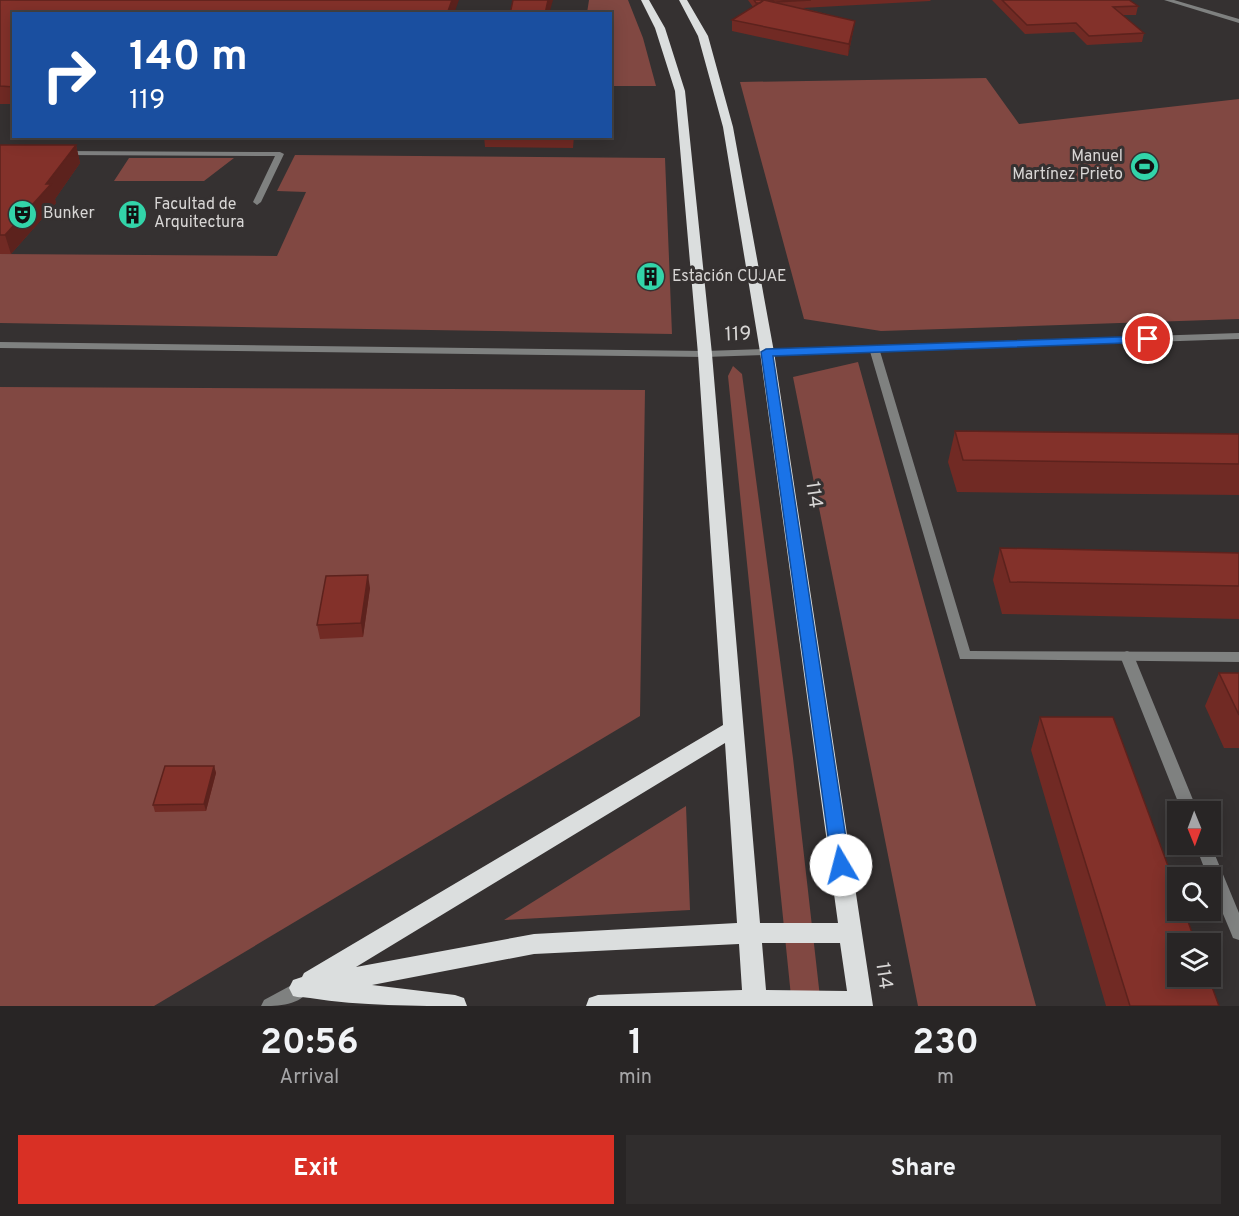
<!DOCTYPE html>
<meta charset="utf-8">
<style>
body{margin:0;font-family:Overpass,sans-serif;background:#302d2d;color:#f1f3f6;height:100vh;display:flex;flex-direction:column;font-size:22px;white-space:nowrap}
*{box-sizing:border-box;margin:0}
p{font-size:20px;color:#a5a5a7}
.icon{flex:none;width:33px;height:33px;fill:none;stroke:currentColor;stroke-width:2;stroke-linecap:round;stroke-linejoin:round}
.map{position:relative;height:1006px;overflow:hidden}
.sheet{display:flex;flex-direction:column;background:#282525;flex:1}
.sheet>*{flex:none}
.banner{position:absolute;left:12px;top:12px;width:600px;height:126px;border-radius:0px;box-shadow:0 3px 15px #0003,0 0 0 2px #444242;background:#1a4fa0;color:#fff;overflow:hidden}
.needle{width:39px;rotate:179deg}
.buttons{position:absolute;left:1167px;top:801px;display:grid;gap:12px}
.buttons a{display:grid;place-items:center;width:54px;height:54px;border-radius:0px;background:#282525;box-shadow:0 3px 15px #0003,0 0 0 2px #444242;font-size:30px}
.pin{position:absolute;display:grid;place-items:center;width:51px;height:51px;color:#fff;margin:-26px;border:3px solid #fff;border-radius:50%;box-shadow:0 2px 6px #0007}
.me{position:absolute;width:66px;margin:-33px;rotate:352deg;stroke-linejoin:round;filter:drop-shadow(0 0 4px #0008)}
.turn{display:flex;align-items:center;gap:21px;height:126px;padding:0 18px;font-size:27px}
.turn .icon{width:78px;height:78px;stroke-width:2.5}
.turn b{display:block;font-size:42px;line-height:51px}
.eta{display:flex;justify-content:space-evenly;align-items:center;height:102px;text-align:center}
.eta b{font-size:36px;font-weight:700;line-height:42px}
.primary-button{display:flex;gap:12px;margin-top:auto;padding:12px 18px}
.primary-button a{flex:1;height:69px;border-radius:0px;background:#d93025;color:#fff;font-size:24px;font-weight:700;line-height:69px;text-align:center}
.primary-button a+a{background:#302d2d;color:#f1f3f6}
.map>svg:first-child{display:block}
.green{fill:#814842}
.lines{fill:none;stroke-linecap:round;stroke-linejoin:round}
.service{fill:#7f8180;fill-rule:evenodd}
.minor{fill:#7f8180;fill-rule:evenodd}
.tertiary{fill:#7f8180;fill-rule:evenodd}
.trunk{fill:#dbdede;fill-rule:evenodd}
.wall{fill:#712a24}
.shaded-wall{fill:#5c221d}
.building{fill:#83312a;stroke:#5c221d;stroke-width:1.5}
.route{fill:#1a73e8;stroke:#114b97;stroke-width:1.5}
.labels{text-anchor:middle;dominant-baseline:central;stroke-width:6;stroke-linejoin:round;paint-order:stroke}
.far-poi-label{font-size:16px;fill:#d8d6d5;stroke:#353131;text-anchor:start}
.street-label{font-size:20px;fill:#d8d6d5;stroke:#353131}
</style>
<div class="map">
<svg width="1239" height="1006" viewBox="0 0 1239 1006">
<rect width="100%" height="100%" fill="#353131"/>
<path class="green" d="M 589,0 L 628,0 L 643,38 L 656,86 L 611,86 L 610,14 L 587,13 Z
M 986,78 L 1019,124 L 1239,99 L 1239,319 L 881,331 L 804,319 L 740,82 Z
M 295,155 L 665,158 L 672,334 L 0,323 L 0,254 L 277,256 L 306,192 L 277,191 Z
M 129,158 L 234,158 L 204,181 L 114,181 Z
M 858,362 L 1036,1006 L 918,1006 L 793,377 Z
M 733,366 L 742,374 L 793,758 L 821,1006 L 792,1006 L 728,376 Z
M 0,387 L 645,390 L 640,716 L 154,1006 L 0,1006 Z
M 686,806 L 690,910 L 504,920 Z"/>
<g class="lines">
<path class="service" d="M 59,151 L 280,152 L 284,154 L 261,202 L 257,205 L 253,202 L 275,156 L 62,155 L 58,153 Z
M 0,342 L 705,351 L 710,354 L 705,357 L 0,348 Z
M 1127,651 L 1132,653 L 1134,656 L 1198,812 L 1182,812 L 1120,656 L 1122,653 Z
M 1210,843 L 1239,913 L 1239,940 L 1233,938 L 1231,933 L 1210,883 L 1210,878 L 1208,878 L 1195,844 Z"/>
<path class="minor" d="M 1164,0 L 1174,0 L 1239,19 L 1239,23 Z
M 874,345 L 879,348 L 970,651 L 1239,652 L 1239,662 L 960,659 L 869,348 Z
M 301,980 L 307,982 L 310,988 C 301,1006 278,1006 261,1006 L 264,1000 Z"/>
<path class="tertiary" d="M 1239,333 L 1239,339 L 705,357 L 700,354 L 705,351 Z"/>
<path class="trunk" d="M 641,0 L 649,0 L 665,28 L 685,91 L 712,354 L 760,923 L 838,923 L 760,352 L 723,127 L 698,36 L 679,0 L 687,0 L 708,36 L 733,127 L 774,352 L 873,1006 L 586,1006 L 589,998 L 598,995 L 742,990 L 739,944 L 534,954 L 372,985 L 455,995 L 464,998 L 467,1006 C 415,1006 361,1006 310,998 C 304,997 299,998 293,996 L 289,988 L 293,980 L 302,977 L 304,973 L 723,725 L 698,354 L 675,91 L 655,28 ZM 725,743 L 737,923 L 534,934 L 356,967 ZM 762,943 L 840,943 L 847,991 L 766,990 Z"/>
</g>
<path class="wall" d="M 0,0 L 14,14 L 14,104 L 0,104 Z
M 748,0 L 931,0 L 930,1 L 802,8 L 855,21 L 853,32 L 848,56 L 732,31 L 732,20 L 753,7 Z
M 992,0 L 1129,0 L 1138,6 L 1136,15 L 1123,15 L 1144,33 L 1142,42 L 1087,45 L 1074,32 L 1025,34 Z
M 484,136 L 574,136 L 573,148 L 485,147 Z
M 0,145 L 76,145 L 80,163 L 55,199 L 56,203 L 11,254 L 0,254 Z
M 955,431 L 1239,434 L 1239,495 L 957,492 L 948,462 Z
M 1000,548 L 1239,553 L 1239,619 L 1002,614 L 993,580 Z
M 370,588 L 363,637 L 320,639 L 317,625 Z
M 1219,673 L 1239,673 L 1239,748 L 1224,748 L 1205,706 Z
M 1040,717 L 1219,1006 L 1106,1006 L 1031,750 Z
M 214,766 L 216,773 L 206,811 L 155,812 L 153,805 Z"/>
<path class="shaded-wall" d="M 452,0 L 459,0 L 454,14 L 447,14 Z
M 548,0 L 553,0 L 549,14 L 545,14 Z
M 855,21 L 853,32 L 848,56 L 849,44 Z
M 76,145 L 80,163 L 55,199 L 56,203 L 11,254 L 5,235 L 46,184 Z
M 368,575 L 370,588 L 363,637 L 361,623 Z
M 214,766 L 216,773 L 206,811 L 204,804 Z"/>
<path class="building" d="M 0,0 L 452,0 L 447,14 L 14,14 L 14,87 L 0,86 Z
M 513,0 L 548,0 L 545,14 L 510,14 Z
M 754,0 L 764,0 L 760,3 L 756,3 Z
M 764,0 L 855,21 L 849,44 L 732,20 Z
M 767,0 L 811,0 L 775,2 Z
M 1002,0 L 1129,0 L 1138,6 L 1113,7 L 1144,33 L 1089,36 L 1076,23 L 1027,25 Z
M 0,145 L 76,145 L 46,184 L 51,184 L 5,235 L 0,235 Z
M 955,431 L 1239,434 L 1239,464 L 963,460 Z
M 1000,548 L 1239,553 L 1239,586 L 1010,582 Z
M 368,575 L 361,623 L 317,625 L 326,576 Z
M 1219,673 L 1239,673 L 1239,715 Z
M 1040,717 L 1113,717 L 1178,893 L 1178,910 L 1184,910 L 1196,944 L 1178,944 L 1178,976 L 1208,976 L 1219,1006 L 1130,1006 Z
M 165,766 L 214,766 L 204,804 L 153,805 Z"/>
<path class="route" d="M 1148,336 L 1152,337 L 1152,342 L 773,356 L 850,865 L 847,870 L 841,872 L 834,870 L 832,865 L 761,352 L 766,349 Z"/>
<defs>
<symbol id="stadium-disc" viewBox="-11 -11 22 22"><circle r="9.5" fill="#32d4a9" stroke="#353131"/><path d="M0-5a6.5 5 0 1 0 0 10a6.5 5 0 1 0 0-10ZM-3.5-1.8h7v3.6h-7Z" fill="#111"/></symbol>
<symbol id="theatre-disc" viewBox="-11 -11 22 22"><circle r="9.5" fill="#32d4a9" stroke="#353131"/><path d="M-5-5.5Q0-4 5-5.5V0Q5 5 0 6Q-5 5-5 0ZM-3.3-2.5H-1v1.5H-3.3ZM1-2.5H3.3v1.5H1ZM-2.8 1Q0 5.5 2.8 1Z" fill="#111"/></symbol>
<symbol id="building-disc" viewBox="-11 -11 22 22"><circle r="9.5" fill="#32d4a9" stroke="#353131"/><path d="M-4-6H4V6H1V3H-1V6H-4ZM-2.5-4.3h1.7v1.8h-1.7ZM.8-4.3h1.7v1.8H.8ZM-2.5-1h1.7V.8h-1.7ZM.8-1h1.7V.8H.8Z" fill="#111"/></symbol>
</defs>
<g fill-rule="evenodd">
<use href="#stadium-disc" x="1128" y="150" width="33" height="33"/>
<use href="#theatre-disc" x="6" y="198" width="33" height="33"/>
<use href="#building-disc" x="116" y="198" width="33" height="33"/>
<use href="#building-disc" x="634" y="260" width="33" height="33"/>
</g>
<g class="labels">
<g class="far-poi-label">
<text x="1123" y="157" text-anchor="end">Manuel<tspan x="1123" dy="18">Martínez Prieto</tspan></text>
<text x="154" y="205">Facultad de<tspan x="154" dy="18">Arquitectura</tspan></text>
<text x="43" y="214">Bunker</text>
<text x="672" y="277">Estación CUJAE</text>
</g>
<g class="street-label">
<text transform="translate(738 335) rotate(-2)">119</text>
<text transform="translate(813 495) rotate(82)">114</text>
<text transform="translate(883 976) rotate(82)">114</text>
</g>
</g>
</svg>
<div class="buttons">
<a><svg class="needle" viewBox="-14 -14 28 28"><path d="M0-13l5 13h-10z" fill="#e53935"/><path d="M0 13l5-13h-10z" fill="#a5a5a7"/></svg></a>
<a><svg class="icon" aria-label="search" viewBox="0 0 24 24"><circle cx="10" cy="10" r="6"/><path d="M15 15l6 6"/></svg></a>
<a><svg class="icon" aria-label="layers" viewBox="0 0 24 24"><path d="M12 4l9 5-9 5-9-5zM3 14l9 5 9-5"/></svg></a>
</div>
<div class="pin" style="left:1148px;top:339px;background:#d93025"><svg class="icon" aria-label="arrive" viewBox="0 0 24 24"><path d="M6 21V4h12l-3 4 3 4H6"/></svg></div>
<svg class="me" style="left:841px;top:865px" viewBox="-20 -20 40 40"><circle r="19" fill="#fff"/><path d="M0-13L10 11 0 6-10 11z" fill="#1a73e8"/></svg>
<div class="banner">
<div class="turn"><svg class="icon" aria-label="right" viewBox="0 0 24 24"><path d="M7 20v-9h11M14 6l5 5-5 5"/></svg><div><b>140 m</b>119</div></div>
</div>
</div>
<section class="sheet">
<div class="eta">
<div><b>20:56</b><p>Arrival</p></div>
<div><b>1</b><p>min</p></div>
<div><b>230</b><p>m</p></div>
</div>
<div class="primary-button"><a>Exit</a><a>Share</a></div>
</section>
